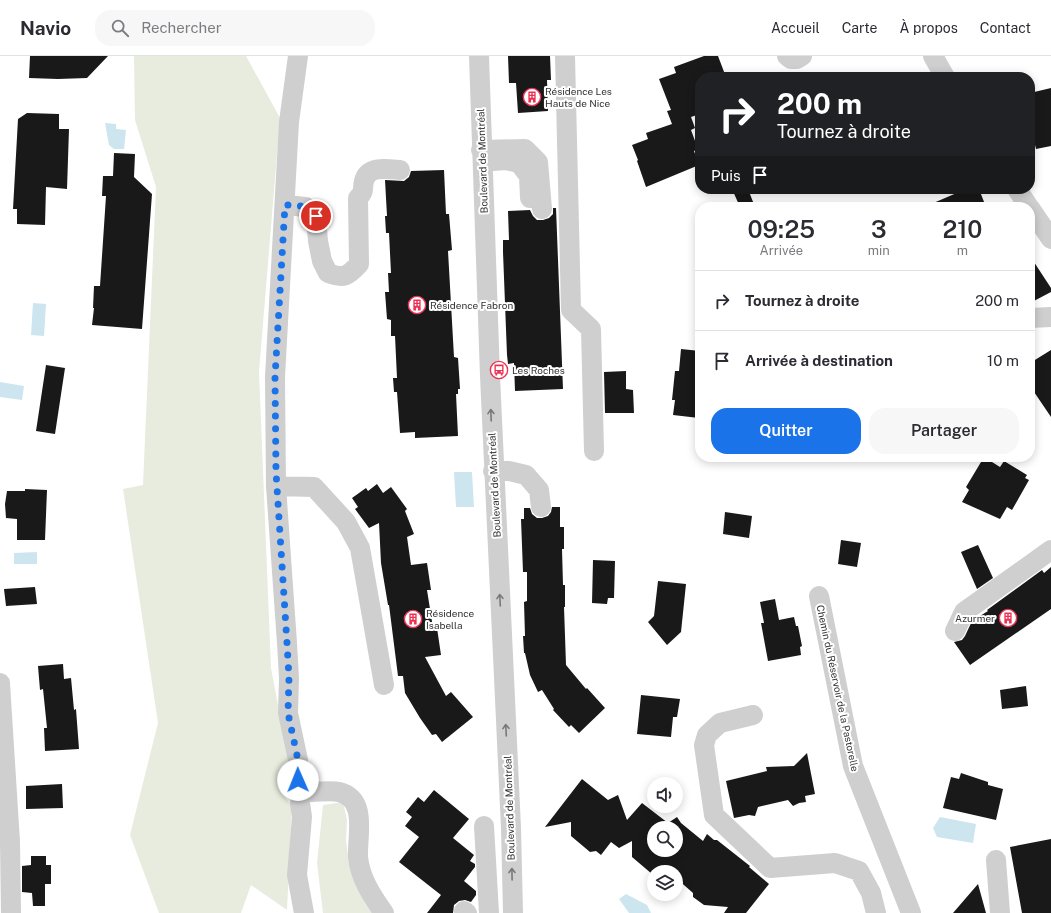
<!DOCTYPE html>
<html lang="fr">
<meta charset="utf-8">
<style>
body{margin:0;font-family:"Public Sans",sans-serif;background:#f7f7f7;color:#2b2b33;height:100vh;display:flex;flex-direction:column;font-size:15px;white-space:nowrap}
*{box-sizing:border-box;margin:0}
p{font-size:13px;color:#7c7c81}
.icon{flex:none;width:22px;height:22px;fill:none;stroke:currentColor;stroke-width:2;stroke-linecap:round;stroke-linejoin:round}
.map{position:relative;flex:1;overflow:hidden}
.panel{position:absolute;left:695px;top:146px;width:340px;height:260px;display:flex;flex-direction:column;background:#fff;border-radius:16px;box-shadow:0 2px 10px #0003}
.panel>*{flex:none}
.banner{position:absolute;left:695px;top:16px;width:340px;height:122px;border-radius:16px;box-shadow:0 2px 10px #0003;background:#202124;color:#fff;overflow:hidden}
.buttons{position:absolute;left:647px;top:721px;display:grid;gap:8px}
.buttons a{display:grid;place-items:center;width:36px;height:36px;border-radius:50%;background:#fff;box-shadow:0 2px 10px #0003;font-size:20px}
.pin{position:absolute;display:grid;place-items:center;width:34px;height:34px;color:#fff;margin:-17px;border:2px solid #fff;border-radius:50%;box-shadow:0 1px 4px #0007}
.me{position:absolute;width:44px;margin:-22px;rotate:359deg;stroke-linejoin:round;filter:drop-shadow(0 0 3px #0008)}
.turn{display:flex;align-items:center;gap:14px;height:84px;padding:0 16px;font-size:18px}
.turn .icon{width:52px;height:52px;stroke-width:2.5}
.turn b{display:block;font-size:28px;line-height:34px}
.then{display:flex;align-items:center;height:38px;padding:0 16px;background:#0003;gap:8px;font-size:15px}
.eta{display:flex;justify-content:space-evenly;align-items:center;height:68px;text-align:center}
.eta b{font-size:24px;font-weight:600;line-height:28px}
.cta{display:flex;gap:8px;margin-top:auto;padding:8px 16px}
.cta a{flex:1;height:46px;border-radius:16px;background:#1a73e8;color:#fff;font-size:16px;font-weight:600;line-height:46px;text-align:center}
.cta a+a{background:#f7f7f7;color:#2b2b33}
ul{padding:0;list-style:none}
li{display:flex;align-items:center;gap:12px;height:60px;padding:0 16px;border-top:1px solid #e1e1e2}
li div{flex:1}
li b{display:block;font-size:15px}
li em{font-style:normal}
header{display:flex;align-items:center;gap:24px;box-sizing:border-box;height:56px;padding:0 20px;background:#fff;border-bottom:1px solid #e1e1e2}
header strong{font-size:19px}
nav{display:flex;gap:22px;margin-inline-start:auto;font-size:14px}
.search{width:280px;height:36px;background:#f7f7f7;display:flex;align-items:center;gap:10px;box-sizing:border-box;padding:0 14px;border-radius:16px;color:#7c7c81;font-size:15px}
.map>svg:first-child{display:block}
.green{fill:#e7ecde}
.water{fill:#cde5ef}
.building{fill:#191919;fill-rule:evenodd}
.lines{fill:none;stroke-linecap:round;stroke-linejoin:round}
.minor{stroke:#cfcfcf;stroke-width:20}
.oneway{stroke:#797979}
.route{stroke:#1a73e8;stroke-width:7;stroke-dasharray:0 12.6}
.labels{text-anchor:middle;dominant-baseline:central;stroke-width:4;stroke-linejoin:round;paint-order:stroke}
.poi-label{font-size:10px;fill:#323232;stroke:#fff;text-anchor:start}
.street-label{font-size:10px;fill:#323232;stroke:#fff}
</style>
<header>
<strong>Navio</strong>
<div class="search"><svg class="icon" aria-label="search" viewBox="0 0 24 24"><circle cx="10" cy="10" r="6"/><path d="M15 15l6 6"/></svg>Rechercher</div>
<nav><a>Accueil</a><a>Carte</a><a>À propos</a><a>Contact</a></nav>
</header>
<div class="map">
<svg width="1051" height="857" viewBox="0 0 1051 857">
<rect width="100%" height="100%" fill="#fff"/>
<path class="green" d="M 134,0 L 246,0 L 280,62 L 259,316 L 271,612 L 290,713 L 280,735 L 292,750 L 287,854 L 251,829 L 241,857 L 159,857 L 130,779 L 158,667 L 123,433 L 143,429 L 156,131 L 135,64 Z
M 343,746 L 347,764 L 346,784 L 349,808 L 357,831 L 375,857 L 323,857 L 317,807 L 323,749 Z"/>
<path class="water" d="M 105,67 L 116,68 L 116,73 L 126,74 L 124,93 L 114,93 L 109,89 Z
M 33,247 L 46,248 L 44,280 L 31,279 Z
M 0,326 L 24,330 L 22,344 L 0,341 Z
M 454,416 L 472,416 L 474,451 L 456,451 Z
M 37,496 L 37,508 L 14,508 L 14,497 Z
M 940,761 L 976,768 L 973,787 L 937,781 L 933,772 Z
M 626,838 L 647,849 L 651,857 L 629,857 L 619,843 Z"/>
<path class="building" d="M 30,0 L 108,0 L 87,22 L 58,23 L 29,22 Z
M 508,0 L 550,0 L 551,24 L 547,24 L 548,55 L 518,57 L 516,27 L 509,27 Z
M 704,0 L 718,0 L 726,21 L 700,21 L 700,58 L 691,61 L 695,72 L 691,74 L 698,93 L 694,95 L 699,109 L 646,131 L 637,105 L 638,104 L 632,89 L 648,83 L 646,77 L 672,68 L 667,55 L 671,54 L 659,23 L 676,17 L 674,11 Z
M 1051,32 L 1051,90 L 1036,93 L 1030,68 L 1030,37 Z
M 27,57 L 59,58 L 59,73 L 69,73 L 67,133 L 46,131 L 45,169 L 17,168 L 17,153 L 13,153 L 18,63 Z
M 114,97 L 135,98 L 134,121 L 152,138 L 142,273 L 92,269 L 94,252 L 93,252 L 94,230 L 100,230 L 106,140 L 102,140 L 103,120 L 113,120 Z
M 444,114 L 446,158 L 449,158 L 452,194 L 448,195 L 454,301 L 458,302 L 460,333 L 458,333 L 458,338 L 456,338 L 458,380 L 415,382 L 415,376 L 400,377 L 397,336 L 394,336 L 393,322 L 397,322 L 395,280 L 391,280 L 391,264 L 387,263 L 385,236 L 389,236 L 388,217 L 391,217 L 389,177 L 386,177 L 385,160 L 387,160 L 385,124 L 404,125 L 409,121 L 411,115 Z
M 732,133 L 748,133 L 755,151 L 740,151 Z
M 966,133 L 979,133 L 986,151 L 924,151 Z
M 553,152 L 556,152 L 563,333 L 515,335 L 514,307 L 508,308 L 507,299 L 503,196 L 503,184 L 509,184 L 508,155 L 530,154 L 533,160 L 537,164 L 543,164 L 549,162 L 553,158 Z
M 1030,200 L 1051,232 L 1051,236 L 1030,247 Z
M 681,293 L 700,295 L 700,354 L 699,362 L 673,359 L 675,344 L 672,344 L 675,315 L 679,315 Z
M 1051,294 L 1051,361 L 1030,330 L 1030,307 Z
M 46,309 L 65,312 L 55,378 L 36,375 Z
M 626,315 L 626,333 L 633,334 L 634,357 L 605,357 L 604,316 Z
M 984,401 L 1000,411 L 1004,405 L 1027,419 L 1025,422 L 1029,424 L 1012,454 L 1007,451 L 1000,463 L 962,446 L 969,434 L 966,431 Z
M 377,428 L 383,437 L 391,431 L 407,453 L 405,455 L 414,478 L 407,481 L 411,509 L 427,507 L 431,534 L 427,534 L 433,572 L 437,572 L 441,599 L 425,601 L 446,640 L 451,636 L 473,661 L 442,686 L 436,678 L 432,679 L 420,662 L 405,637 L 403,620 L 398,620 L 389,549 L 388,549 L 381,507 L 379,467 L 369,472 L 355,453 L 358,451 L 352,442 L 366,432 L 368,435 Z
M 25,433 L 47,434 L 45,484 L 17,484 L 17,463 L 6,462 L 5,448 L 7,435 L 25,435 Z
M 552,451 L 560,451 L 560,471 L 564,471 L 564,493 L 562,493 L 563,529 L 565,529 L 565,551 L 564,551 L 566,609 L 586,633 L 587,632 L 605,652 L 579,677 L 571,669 L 569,671 L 553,654 L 554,653 L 542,634 L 538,636 L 530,619 L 525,597 L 524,597 L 523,580 L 525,580 L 524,546 L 527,545 L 527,516 L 523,516 L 521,463 L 524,463 L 524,452 L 530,452 L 532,458 L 537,462 L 542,462 L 548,460 L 551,456 Z
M 725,456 L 752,460 L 749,482 L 723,478 Z
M 841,484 L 861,487 L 857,511 L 838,508 Z
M 978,489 L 993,522 L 977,533 L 961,496 Z
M 593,504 L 615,505 L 614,542 L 608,542 L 607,548 L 592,547 Z
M 1051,511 L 1051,553 L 970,609 L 954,586 L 962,584 L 965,580 L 972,565 L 988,555 L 987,554 L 1042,514 L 1044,517 Z
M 658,525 L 686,528 L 681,576 L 667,589 L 648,566 L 654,560 Z
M 35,531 L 37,548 L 6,550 L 4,533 Z
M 775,543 L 779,564 L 794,561 L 796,570 L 798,570 L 802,590 L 800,591 L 801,599 L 768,605 L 761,567 L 764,567 L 760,546 Z
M 63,608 L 64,623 L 71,622 L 74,654 L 76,653 L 79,693 L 45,695 L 44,672 L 47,672 L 43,633 L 40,634 L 38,610 Z
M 1026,630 L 1028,650 L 1002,653 L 1000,634 Z
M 641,639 L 680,643 L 677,661 L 673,661 L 671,681 L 637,678 Z
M 807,697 L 815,738 L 805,740 L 806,746 L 799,747 L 793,750 L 788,744 L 758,751 L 755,760 L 749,759 L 734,762 L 726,725 L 767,715 L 766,711 L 794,710 Z
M 961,717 L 988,726 L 988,729 L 1003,733 L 996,764 L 943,752 L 951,721 L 959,723 Z
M 582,723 L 608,744 L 618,739 L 627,764 L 642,747 L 668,767 L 677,761 L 681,767 L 703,785 L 707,778 L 714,784 L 717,784 L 750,810 L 749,811 L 769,828 L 746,857 L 724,857 L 728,851 L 704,849 L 693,841 L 693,837 L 676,822 L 676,816 L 654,816 L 654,818 L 652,818 L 632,801 L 632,785 L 619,792 L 611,786 L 601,799 L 596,795 L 590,796 L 571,780 L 571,766 L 545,771 ZM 654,772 L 676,772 L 676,794 L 654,794 Z
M 62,728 L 63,752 L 26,753 L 26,730 Z
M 434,734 L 469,763 L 453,782 L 474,799 L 470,805 L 475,808 L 475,811 L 464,825 L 476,835 L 476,839 L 471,846 L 465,844 L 459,845 L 454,849 L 453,857 L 427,857 L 441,839 L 399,806 L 419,781 L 405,770 L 412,761 L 406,756 L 418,741 L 424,746 Z
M 1051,783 L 1051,857 L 1022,857 L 1010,791 Z
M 31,800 L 46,800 L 46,809 L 51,809 L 51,828 L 45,828 L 45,850 L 33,850 L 32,837 L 22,836 L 22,810 L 31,809 Z
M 978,828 L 986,857 L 953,857 Z"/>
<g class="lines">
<path class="minor" d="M 298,0 L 289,66 L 275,321 L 276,430 L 287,587 L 289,622 L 288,657 L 298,704 L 298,723
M 479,0 L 490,320 L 511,772 L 513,857
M 565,0 L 571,254 L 591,273 L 594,395
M 787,0 L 791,3 L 797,3 L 802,0
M 933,0 L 945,21
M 481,94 L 525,93 L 538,106 L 542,153
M 493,105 L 506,104 L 519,107 L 529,120 L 530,142
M 1017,133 L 1029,151
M 285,149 L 306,151 L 312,155 L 316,160 L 318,185 L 322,205 L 328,217 C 344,223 348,220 359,208 L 358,142 C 365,135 362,134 364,125 C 368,109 388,113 400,114
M 1030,152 L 1051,183
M 1030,262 L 1051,261
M 493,415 L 509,415 L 526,419 L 539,434 L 541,451
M 276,430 L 314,431 L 346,466 L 360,492 L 384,629
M 819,540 L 853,710 L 911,857
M 955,575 L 964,556 L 1051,494
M 0,627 L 10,786 L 11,857
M 753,659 L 720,667 L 707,679 L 704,689 L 714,759 L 770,812 L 835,807 L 859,815 L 871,837 L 876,857
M 311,736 C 320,736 331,734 339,736 C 368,743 357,780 358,801 C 360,822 372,840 384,857
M 300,747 L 302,761 L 297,819 L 304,857
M 484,770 L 489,857
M 996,804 L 1000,857
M 464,855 L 467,857"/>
</g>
<defs><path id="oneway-shaft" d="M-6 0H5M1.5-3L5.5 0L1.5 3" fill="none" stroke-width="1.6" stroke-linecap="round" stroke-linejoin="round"/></defs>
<g class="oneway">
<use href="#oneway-shaft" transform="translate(491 359) rotate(-92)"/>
<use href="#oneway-shaft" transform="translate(500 544) rotate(-93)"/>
<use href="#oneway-shaft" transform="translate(506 674) rotate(-93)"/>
<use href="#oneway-shaft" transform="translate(512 818) rotate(-91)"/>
</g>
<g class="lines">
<path class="route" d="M 298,724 L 298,704 L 288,657 L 289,622 L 287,587 L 276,416 L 275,321 L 285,149 C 298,149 308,149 316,160"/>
</g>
<defs>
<symbol id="building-ring" viewBox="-11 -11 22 22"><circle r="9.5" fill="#fff" stroke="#ec3254" stroke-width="1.5"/><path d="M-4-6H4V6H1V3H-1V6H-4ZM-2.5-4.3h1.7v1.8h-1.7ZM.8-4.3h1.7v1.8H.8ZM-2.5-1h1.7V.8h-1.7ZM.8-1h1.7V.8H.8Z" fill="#ec3254"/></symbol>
<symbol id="bus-ring" viewBox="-11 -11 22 22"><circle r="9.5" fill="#fff" stroke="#ec3254" stroke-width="1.5"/><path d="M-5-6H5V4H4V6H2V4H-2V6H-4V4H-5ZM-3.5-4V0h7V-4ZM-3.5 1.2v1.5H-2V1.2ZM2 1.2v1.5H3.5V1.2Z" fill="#ec3254"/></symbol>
</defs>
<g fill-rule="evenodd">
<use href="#building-ring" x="522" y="31" width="20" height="20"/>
<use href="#building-ring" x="407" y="239" width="20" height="20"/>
<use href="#bus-ring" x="489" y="304" width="20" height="20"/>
<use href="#building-ring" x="998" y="552" width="20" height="20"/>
<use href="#building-ring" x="403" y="553" width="20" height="20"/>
</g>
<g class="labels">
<g class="poi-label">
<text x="545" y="35">Résidence Les<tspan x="545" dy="12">Hauts de Nice</tspan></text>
<text x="430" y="249">Résidence Fabron</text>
<text x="512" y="314">Les Roches</text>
<text x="426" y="557">Résidence<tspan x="426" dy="12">Isabella</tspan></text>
<text x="995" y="562" text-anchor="end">Azurmer</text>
</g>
<g class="street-label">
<text transform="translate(482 105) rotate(-92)">Boulevard de Montréal</text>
<text transform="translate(494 429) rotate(-93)">Boulevard de Montréal</text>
<text transform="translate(838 632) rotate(78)">Chemin du Réservoir de la Pastorelle</text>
<text transform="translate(509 752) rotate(-92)">Boulevard de Montréal</text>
</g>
</g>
</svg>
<div class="buttons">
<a><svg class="icon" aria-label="sound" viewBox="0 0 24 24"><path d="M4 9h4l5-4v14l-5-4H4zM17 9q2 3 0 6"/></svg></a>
<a><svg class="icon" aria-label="search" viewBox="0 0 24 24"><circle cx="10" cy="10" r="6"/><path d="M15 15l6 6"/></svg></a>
<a><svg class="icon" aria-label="layers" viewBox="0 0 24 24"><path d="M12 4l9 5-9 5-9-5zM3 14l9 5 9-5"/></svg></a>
</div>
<div class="pin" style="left:316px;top:160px;background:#d93025"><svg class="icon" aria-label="arrive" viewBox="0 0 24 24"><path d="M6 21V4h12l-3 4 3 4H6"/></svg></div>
<svg class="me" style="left:298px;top:724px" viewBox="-20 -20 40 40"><circle r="19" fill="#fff"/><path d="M0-13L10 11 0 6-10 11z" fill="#1a73e8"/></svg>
<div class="banner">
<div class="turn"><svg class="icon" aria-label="right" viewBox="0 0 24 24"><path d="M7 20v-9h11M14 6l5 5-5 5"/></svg><div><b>200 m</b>Tournez à droite</div></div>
<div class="then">Puis<svg class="icon" aria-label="arrive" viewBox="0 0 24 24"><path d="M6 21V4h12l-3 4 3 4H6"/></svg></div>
</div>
<section class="panel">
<div class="eta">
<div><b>09:25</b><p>Arrivée</p></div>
<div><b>3</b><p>min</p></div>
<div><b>210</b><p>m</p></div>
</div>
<ul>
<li><svg class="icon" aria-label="right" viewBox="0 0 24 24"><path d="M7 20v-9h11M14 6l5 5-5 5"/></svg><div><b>Tournez à droite</b></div><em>200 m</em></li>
<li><svg class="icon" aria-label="arrive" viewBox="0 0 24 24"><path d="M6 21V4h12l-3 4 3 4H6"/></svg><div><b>Arrivée à destination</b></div><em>10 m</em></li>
</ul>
<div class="cta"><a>Quitter</a><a>Partager</a></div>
</section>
</div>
